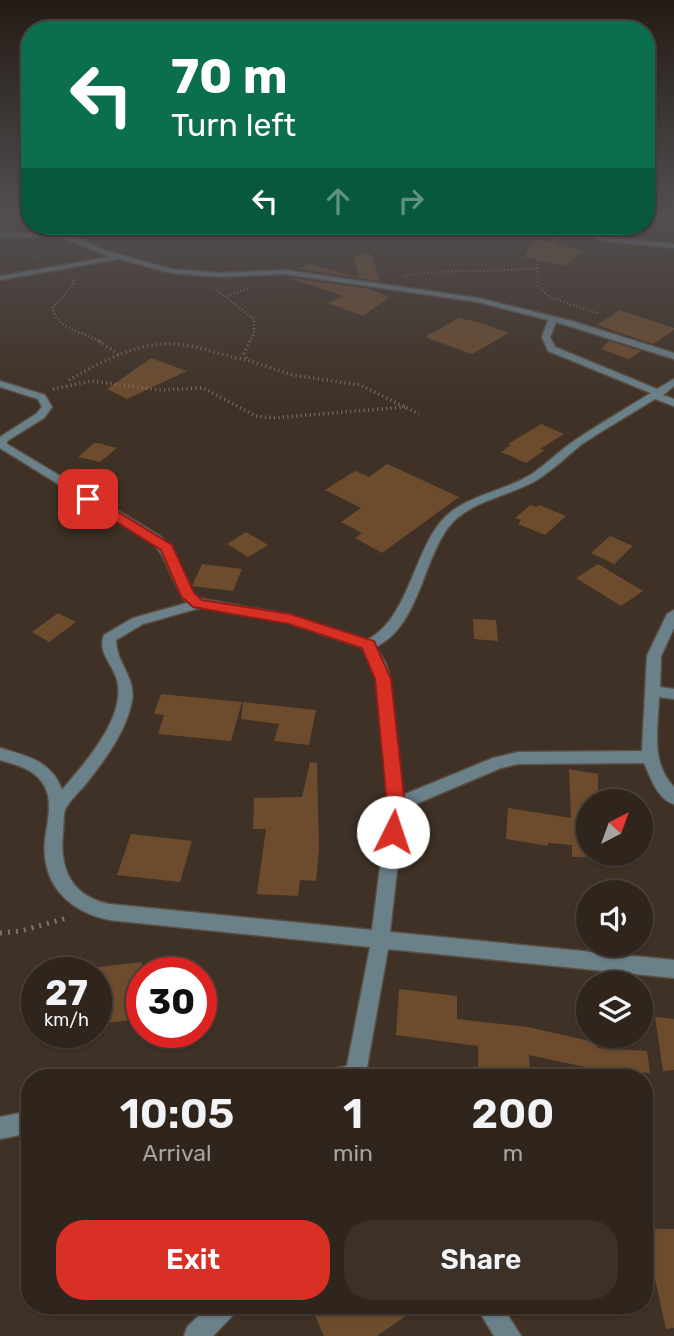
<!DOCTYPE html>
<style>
body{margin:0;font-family:Rubik,sans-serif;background:#3b3129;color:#f1f3f6;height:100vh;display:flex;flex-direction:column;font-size:26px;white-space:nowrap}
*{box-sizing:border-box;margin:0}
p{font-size:23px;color:#a7a5a3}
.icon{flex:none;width:38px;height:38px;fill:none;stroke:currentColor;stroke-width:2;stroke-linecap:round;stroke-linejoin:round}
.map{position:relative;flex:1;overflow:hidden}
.side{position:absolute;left:21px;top:1069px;width:632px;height:245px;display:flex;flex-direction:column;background:#2f251c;border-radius:28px;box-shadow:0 2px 5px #0004,0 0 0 2px #4a423b}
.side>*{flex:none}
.banner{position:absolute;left:21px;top:21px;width:634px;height:214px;border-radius:28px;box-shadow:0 2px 5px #0004,0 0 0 2px #4a423b;background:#0b6e4f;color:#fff;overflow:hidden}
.needle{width:46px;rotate:41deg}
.tools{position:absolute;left:576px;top:789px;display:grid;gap:14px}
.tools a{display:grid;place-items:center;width:77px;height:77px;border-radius:50%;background:#2f251c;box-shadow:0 2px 5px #0004,0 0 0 2px #4a423b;font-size:35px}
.speed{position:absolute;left:21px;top:957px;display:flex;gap:14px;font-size:35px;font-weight:700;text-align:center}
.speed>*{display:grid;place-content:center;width:91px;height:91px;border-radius:50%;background:#2f251c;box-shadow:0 2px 5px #0004,0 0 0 2px #4a423b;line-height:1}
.speed small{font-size:18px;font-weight:400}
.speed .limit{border:10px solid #d22;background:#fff;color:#111}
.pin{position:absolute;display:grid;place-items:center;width:60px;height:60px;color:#fff;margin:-30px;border-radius:14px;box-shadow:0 4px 10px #0006}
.me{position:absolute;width:77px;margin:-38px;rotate:4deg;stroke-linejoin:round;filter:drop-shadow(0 0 5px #0008)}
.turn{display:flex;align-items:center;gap:24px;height:147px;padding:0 35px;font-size:32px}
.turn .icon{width:91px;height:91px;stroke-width:2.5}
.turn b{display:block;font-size:49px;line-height:60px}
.lanes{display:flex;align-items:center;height:66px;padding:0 35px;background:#0003;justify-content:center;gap:35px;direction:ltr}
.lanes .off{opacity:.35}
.eta{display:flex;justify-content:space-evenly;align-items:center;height:119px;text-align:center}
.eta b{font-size:42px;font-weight:600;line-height:49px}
.cta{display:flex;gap:14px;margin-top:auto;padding:14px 35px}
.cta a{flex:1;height:80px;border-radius:28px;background:#d93025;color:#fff;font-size:28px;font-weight:600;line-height:80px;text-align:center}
.cta a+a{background:#3b3129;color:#f1f3f6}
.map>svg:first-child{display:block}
.building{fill:#6d4c2e}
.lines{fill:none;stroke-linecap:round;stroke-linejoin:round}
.street-casing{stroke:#5b4e43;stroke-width:3}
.path-far2{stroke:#80746a;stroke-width:2.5;stroke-dasharray:1 2.5;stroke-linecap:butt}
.path-far1{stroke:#80746a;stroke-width:3.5;stroke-dasharray:1 3.5;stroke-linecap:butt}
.path{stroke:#80746a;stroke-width:5;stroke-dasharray:2 6;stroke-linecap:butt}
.street{fill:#6b818a;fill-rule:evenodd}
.route{fill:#d93025;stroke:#8d1f18;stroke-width:2}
</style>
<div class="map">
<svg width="674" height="1336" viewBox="0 0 674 1336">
<rect width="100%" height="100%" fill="#3f3125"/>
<path class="building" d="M 535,239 L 582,251 L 565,266 L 524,257 Z
M 371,254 L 380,281 L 299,269 L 309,264 L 359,277 L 353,255 Z
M 286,277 L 370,289 L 389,297 L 363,316 L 328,303 L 343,296 Z
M 620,310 L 674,328 L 674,330 L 653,344 L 597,325 Z
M 459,318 L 478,322 L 509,333 L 472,354 L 425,337 Z
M 609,341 L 641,351 L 629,359 L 601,349 Z
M 151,358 L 187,371 L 127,399 L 107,389 Z
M 541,424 L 564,434 L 540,449 L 545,450 L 526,463 L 501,452 L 511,445 L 508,444 Z
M 94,443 L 98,443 L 117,448 L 100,462 L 78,457 Z
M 387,464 L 459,497 L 382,553 L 355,538 L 362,533 L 341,522 L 361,508 L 325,490 L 355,471 L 369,477 Z
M 530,505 L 536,507 L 539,505 L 566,516 L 545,535 L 518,524 L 521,520 L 515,518 Z
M 246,532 L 268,545 L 248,557 L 227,544 Z
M 610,536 L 633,546 L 614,564 L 591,553 Z
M 202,564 L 242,569 L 233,591 L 192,586 Z
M 598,564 L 643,591 L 621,606 L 576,578 Z
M 58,613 L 76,622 L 49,642 L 32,632 Z
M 473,619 L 496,620 L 498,641 L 474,639 Z
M 161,694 L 242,702 L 231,741 L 158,734 L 164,715 L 154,714 Z
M 243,702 L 316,710 L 309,745 L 274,741 L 279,724 L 241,719 Z
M 310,762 L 317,763 L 319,849 L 316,881 L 300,880 L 298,896 L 257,894 L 266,829 L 253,829 L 254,798 L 302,797 Z
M 569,769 L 598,774 L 598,802 L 588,802 L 588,857 L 572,857 L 572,845 L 548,843 L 548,846 L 506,839 L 508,808 L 571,818 Z
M 131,834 L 192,841 L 180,882 L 117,875 Z
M 142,962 L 142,1019 L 96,1024 L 99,967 Z
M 399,989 L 457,996 L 457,1019 L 528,1027 L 598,1043 L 598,1048 L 647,1051 L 650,1073 L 595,1069 L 529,1055 L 530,1078 L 478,1073 L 478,1046 L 396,1035 Z
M 655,1017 L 674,1019 L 674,1070 L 663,1071 Z
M 644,1229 L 674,1229 L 674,1328 L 666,1329 Z
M 311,1306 L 420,1306 L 377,1336 L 324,1336 Z"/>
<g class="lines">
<defs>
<path id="street" d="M 23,215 L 30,215 L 30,219 Z
M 39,226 L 48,226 L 104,250 L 171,269 L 219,273 L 285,270 L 478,298 L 572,321 L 674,353 L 674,359 L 556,322 L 550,337 L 555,347 L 657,389 L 674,379 L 674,386 L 663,395 L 674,399 L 674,406 L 655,399 C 631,414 606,428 582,444 C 568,455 555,468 540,478 C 511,497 469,499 447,529 C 422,565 418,626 376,647 L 386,664 L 390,679 L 403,795 L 493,758 L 518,752 L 642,751 L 647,656 L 667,614 L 674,610 L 674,628 L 661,656 L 660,687 L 674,689 L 674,699 L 659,697 C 658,729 650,762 674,787 L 674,804 C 657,799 651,778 644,763 L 518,764 L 501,768 L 404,809 L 390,932 L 674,960 L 674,978 L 388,949 L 365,1078 L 319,1078 L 322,1071 L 347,1066 L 370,947 L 109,920 C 68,911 41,884 45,840 C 47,823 53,803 45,787 C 36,769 17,765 0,760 L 0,748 C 27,756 52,761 62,790 C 84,764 127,717 117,680 C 113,665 97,652 104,635 L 133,618 L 187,603 C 171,584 169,559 152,542 L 0,448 L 0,437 L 36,414 L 42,407 L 38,399 L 0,387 L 0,381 L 45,395 L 52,407 L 44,418 L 7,441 L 7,444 L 160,536 C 178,554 181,579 197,598 L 291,615 L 367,640 C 405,621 413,561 436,528 C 458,495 500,494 532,474 C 547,464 559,451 574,441 C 599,424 625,409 651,393 L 548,351 L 542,337 L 548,320 L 478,302 L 285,274 L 219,277 L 171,273 L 119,259 L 0,280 L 0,276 L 110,257 L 61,237 L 0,237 L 0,233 L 54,234 ZM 203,607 L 289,623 L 363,648 L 372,664 L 376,679 L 388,805 L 372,930 L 109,904 C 71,896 59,868 63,832 C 64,825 63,817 65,810 C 68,802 79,792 85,785 C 104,761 126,732 132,701 C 136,677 116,663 116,640 L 143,624 Z
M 567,226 L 577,226 L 605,237 L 674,244 L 674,248 L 604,241 Z
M 30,1111 L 30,1133 L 0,1139 L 0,1117 Z
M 209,1306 L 238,1306 L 234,1314 L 213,1336 L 184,1336 L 187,1327 Z
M 476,1306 L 502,1306 L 521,1336 L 494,1336 Z"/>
</defs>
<use href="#street" class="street-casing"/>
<path class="path-far2" d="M 508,226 L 558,232
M 563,233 L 537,258 L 538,285 L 549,297 L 600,314
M 245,236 L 317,226
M 32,258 L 50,250
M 403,276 C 447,268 492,273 537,268
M 72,277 L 74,284 L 52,308 C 59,331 83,331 102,343
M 214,288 L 254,319 L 254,333 L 249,343
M 227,296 L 252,287"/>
<path class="path-far1" d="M 99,341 L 119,355
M 250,341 L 244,353 L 247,360 L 293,375 L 360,385 L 419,414
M 69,380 C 102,362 138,341 177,344 C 200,346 223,356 246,360
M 53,389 L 91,381 L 159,390 L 203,388 L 256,416 L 273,418 L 405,407"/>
<path class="path" d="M 0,933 L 21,931 L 70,917"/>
<use href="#street" class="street"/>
</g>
<linearGradient id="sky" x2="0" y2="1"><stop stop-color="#231b14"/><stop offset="0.53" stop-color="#524e51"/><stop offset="1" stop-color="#524e51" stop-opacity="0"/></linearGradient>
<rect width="674" height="402" fill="url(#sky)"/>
<path class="route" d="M 83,496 L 92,496 L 172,545 L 194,593 L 202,600 L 290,614 L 374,641 L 391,679 L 405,805 L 399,838 L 386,838 L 383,832 L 387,805 L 375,679 L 362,648 L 289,624 L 193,607 L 181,596 L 161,550 L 83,501 Z"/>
</svg>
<div class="tools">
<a><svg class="needle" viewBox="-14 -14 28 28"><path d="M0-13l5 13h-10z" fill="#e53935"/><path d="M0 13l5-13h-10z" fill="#a7a5a3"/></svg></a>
<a><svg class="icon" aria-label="sound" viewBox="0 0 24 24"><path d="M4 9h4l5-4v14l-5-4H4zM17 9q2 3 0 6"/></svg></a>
<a><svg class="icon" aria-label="layers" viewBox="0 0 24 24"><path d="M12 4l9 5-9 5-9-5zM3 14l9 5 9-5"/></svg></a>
</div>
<div class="speed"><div>27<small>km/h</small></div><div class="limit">30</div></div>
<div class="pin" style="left:88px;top:499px;background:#d93025"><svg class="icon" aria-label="arrive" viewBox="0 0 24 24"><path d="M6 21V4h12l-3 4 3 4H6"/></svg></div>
<svg class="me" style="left:393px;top:832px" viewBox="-20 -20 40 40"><circle r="19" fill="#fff"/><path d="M0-13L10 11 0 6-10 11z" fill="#d93025"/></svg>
<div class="banner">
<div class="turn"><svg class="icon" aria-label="left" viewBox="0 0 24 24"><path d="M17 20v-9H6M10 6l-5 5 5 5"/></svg><div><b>70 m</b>Turn left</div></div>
<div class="lanes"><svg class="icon" aria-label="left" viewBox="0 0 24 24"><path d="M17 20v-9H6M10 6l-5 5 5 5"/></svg><svg class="icon off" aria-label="ahead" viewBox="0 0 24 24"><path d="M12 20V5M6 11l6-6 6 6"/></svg><svg class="icon off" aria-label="right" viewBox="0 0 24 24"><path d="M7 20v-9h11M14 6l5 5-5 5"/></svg></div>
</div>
<section class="side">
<div class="eta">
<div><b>10:05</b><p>Arrival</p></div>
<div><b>1</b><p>min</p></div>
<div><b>200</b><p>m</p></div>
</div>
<div class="cta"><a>Exit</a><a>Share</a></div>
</section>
</div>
